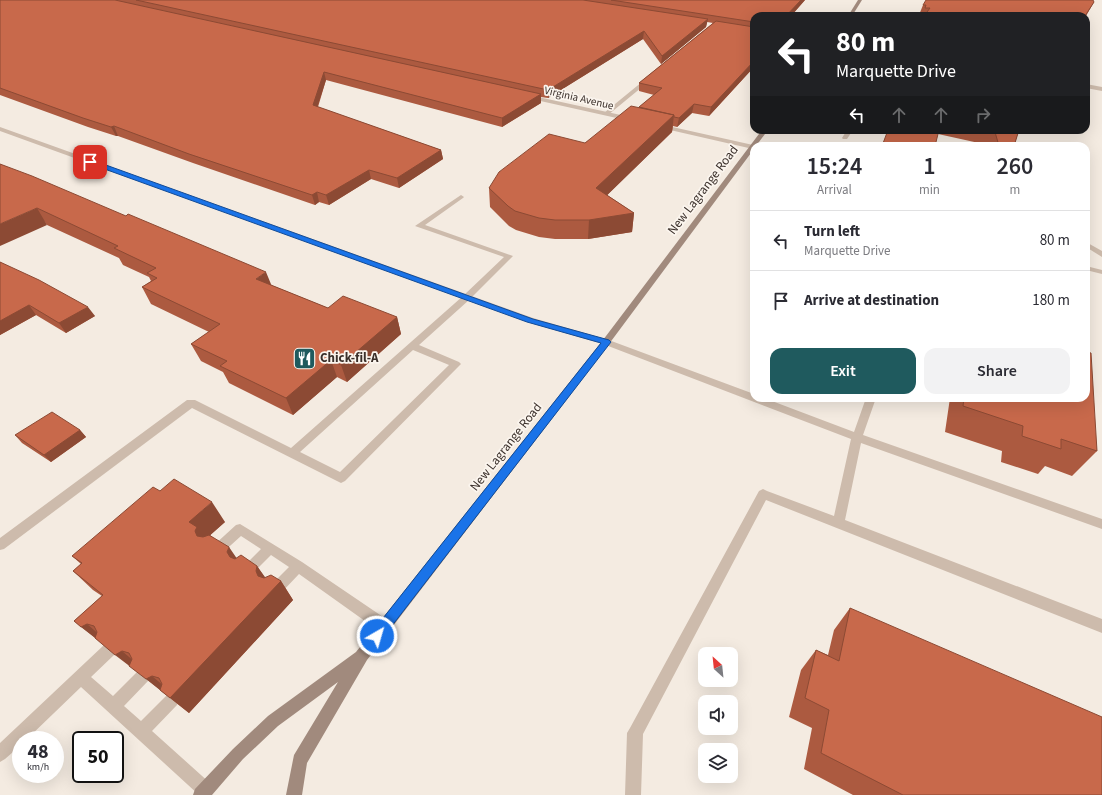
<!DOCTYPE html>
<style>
body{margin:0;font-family:"Source Sans 3",sans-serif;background:#f2f2f3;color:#2b2b33;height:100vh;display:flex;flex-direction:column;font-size:15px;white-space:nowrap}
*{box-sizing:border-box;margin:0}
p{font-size:13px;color:#7c7c81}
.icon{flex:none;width:22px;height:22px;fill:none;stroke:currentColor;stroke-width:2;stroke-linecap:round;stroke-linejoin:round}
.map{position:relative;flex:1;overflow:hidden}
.side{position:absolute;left:750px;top:142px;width:340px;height:260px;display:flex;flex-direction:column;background:#fff;border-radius:12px;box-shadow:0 4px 16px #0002}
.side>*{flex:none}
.guide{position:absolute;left:750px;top:12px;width:340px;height:122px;border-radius:12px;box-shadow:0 4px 16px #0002;background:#202124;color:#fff;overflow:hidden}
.needle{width:26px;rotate:333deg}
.buttons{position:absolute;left:698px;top:647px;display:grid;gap:8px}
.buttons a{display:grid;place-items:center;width:40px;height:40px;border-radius:8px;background:#fff;box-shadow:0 4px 16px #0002;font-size:20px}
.speed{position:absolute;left:12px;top:731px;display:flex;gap:8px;font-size:20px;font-weight:700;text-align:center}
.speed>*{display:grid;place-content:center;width:52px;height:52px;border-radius:50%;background:#fff;box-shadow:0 4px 16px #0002;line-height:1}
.speed small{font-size:10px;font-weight:400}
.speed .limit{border:2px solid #111;border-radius:6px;background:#fff;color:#111}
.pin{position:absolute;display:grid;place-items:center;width:34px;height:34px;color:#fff;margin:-17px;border-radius:8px;box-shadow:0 2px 6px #0006}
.me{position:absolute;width:44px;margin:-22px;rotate:38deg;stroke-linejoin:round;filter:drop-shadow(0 0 3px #0008)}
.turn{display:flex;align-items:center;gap:14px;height:84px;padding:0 20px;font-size:18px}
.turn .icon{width:52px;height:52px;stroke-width:2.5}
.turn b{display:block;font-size:28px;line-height:34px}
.lanes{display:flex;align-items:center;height:38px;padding:0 20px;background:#0003;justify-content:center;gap:20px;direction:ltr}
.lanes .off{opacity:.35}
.eta{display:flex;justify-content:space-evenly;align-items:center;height:68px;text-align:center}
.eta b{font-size:24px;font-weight:600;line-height:28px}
.cta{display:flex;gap:8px;margin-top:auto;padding:8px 20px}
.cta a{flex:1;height:46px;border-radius:12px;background:#1f5a5e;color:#fff;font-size:16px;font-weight:600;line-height:46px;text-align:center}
.cta a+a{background:#f2f2f3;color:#2b2b33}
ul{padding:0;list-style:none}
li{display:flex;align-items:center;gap:12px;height:60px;padding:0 20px;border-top:1px solid #e1e1e2}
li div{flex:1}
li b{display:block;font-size:15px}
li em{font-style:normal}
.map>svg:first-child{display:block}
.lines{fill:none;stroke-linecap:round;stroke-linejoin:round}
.lane{fill:#cdbbac;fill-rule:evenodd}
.street{fill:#cdbbac;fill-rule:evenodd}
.secondary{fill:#a18a7d;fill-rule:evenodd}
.wall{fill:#ac5a40}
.shaded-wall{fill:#8c4a34}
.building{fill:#c8694b;stroke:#8c4a34}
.route{fill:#1a73e8;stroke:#114b97}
.labels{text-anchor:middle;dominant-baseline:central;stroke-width:3.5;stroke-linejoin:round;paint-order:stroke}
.far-street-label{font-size:11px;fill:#3b302b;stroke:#fbf5ee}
.street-label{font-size:13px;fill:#3b302b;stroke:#fbf5ee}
.poi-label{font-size:13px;font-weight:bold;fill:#3b302b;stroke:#fbf5ee;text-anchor:start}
</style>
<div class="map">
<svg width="1102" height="795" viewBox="0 0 1102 795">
<rect width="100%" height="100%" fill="#f4ebe1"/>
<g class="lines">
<path class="lane" d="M 648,77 L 653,78 L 608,115 L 604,115 L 604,113 Z
M 847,130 L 853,130 L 847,139 L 843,139 L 842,138 Z
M 461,195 L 464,197 L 463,198 L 425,225 L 513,256 L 469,300 L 419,345 L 459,362 L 461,364 L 459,366 L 345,481 L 341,483 L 337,481 L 192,408 L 4,549 L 0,550 L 0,538 L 187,400 L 195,400 L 291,448 L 463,296 L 504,257 L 415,226 ZM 413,350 L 449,365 L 340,472 L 300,452 Z
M 1086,242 L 1102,251 L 1102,257 L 1086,247 Z
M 1086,266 L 1102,270 L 1102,274 L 1086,270 Z
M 606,339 L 754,394 L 754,398 L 764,398 L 854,432 L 866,398 L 876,398 L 863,435 L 1102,519 L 1102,529 L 861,443 L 845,520 L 1102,619 L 1102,633 L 766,500 L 643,734 L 641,795 L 625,795 L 627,733 L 630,728 L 759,491 L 763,489 L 767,491 L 834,516 L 851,439 L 603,344 L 601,342 L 603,340 Z
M 240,524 L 302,562 L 389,621 L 391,626 L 389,631 L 384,633 L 379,631 L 299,574 L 281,593 L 276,595 L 271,593 L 270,589 L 271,585 L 289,567 L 271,555 L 252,574 L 248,576 L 244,574 L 242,570 L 244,566 L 261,549 L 241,536 L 221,554 L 217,555 L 213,554 L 211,550 L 213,546 L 236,525 Z
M 109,643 L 114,645 L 116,650 L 114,655 L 91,677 L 113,696 L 138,671 L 143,669 L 148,671 L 150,676 L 148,681 L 124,706 L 141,721 L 167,695 L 172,693 L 177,695 L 179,700 L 177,705 L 152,731 L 211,784 L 213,790 L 211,795 L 199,795 L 81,687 L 26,740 L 21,740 L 21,745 L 5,759 L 0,762 L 0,743 L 104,645 Z"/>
<path class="street" d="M 1086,84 L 1102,87 L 1102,91 L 1086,88 Z
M 529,95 L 630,117 L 633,119 L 630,121 L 527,98 L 527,96 Z
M 659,124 L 753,145 L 755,146 L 753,149 L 657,127 L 657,125 Z
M 0,127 L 533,318 L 609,340 L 611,342 L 606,345 L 527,322 L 0,131 Z"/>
<path class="secondary" d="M 858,0 L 862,0 L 852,16 L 848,16 Z
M 762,130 L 768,130 L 756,146 L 754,146 L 754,149 L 609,344 L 367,660 L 307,763 L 302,795 L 286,795 L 294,755 L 338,682 L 278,726 L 243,759 L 212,795 L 193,795 L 195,789 L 233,749 L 268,716 L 356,652 L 603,340 Z"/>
</g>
<path class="wall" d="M 0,0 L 805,0 L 791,16 L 754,16 L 754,67 L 709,116 L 692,113 L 677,127 L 673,126 L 672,132 L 607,195 L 634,213 L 632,232 L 588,239 L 555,239 L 539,237 L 516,230 L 509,226 L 490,207 L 489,188 L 585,143 L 639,107 L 654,95 L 639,91 L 639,83 L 713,23 L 707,22 L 706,27 L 661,64 L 643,39 L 548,98 L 541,97 L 541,103 L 502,127 L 326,80 L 318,107 L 441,150 L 443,159 L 399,188 L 371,179 L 329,205 L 319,202 L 315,205 L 193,163 L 118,136 L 116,136 L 88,127 L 0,95 Z
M 1094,2 L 1086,16 L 921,16 L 919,15 L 923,5 Z
M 888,130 L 1019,130 L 1014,146 L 988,146 L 988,145 L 938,134 Z
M 0,164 L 271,285 L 328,308 L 397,317 L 401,334 L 347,382 L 337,377 L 293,415 L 229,383 L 223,372 L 201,361 L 191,344 L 209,332 L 151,304 L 142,287 L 151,281 L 149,277 L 123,265 L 119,258 L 47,225 Z
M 0,262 L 95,316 L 66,333 L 36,315 L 0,335 Z
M 1087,352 L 1097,451 L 1072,476 L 1045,466 L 1038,474 L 1001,462 L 1002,451 L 945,432 L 950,398 L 1086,398 Z
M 80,430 L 86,437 L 51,462 L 22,443 L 15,435 Z
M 160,491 L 225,522 L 210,535 L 236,558 L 257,566 L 265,578 L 281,581 L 293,600 L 189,713 L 74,621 L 102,596 L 93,590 L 73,571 L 81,564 L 72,556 Z
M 850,608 L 1102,795 L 853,795 L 804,769 L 812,728 L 789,717 L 801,670 L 816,650 L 828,655 L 834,630 Z"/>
<path class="shaded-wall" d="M 801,0 L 805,0 L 791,16 L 786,16 Z
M 708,19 L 706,27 L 661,64 L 662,56 Z
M 644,31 L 643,39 L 548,98 L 548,90 Z
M 754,61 L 754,67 L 709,116 L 711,107 Z
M 324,72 L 326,80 L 315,114 L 313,105 Z
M 541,94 L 541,103 L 502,127 L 502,118 Z
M 694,104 L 692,113 L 677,127 L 679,118 Z
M 674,115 L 672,132 L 595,207 L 596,188 Z
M 114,126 L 118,136 L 116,136 L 111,127 Z
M 441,150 L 443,159 L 399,188 L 397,178 Z
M 369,170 L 371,179 L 329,205 L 326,195 Z
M 317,192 L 319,202 L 315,205 L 312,195 Z
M 37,208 L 47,225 L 0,246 L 0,224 Z
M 634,213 L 632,232 L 588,239 L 589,220 Z
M 266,272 L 273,289 L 256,279 Z
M 29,305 L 36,315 L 0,335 L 0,321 Z
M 88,307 L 95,316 L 66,333 L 59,323 Z
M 397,317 L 401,334 L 347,382 L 341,365 Z
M 331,360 L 337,377 L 293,415 L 286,398 Z
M 80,430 L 86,437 L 51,462 L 44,455 Z
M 212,502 L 225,522 L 206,539 L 197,536 L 189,522 Z
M 229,547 L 242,566 L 230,557 L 227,552 Z
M 257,566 L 270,584 L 281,581 L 293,600 L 189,713 L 170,698 L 258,576 L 256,571 Z
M 87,624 L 108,642 L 103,644 L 81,627 Z
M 122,651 L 142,668 L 136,671 L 115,655 Z
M 152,676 L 171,692 L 165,694 L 146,679 Z"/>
<path class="building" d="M 0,0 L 115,0 L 541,94 L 502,118 L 324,72 L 313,105 L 441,150 L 397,178 L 369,170 L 326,195 L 317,192 L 312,195 L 189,154 L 114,126 L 111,127 L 83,118 L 0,88 Z
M 136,0 L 583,0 L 708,19 L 662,56 L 644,31 L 548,90 Z
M 611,0 L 801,0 L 786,16 L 754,16 L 754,22 Z
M 926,0 L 1093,0 L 1094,2 L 1085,16 L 924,16 L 930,8 L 925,8 L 926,5 L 923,5 Z
M 716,21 L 754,27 L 754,61 L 711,107 L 694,104 L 679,118 L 674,117 L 674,115 L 639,107 L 662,88 L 639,83 Z
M 631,106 L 674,115 L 596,188 L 634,213 L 589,220 L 555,220 L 539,218 L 515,211 L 508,206 L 489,188 L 499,172 L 549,134 L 585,143 Z
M 888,130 L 939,130 L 935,146 L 882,146 Z
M 987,130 L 1019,130 L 1014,146 L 999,146 L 995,132 Z
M 0,164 L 32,176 L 126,216 L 128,214 L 266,272 L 256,279 L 328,308 L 343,296 L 397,317 L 341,365 L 331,360 L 286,398 L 220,366 L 227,361 L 191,344 L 220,324 L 142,287 L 157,278 L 147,273 L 156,268 L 114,248 L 118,246 L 37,208 L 0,224 Z
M 0,262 L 39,280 L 88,307 L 59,323 L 29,305 L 0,321 Z
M 1086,327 L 1087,352 L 1091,353 L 1097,451 L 1061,439 L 1061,449 L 1022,436 L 1023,426 L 963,406 L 964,398 L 1086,398 Z
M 52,412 L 80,430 L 44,455 L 15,435 Z
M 174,479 L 212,502 L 189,522 L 197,527 L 195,531 L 197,536 L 203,537 L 209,535 L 229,547 L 227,552 L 230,557 L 235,559 L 241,555 L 257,566 L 256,571 L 258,576 L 264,578 L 271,575 L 281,581 L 170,698 L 160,690 L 162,684 L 159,678 L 152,676 L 146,679 L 129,666 L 132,659 L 129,653 L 122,651 L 115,655 L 95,638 L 97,632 L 94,626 L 87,624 L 81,627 L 74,621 L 103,595 L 73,571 L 82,563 L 72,556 L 153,487 L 160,491 Z
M 850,608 L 1102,717 L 1102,795 L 903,795 L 821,753 L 829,710 L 805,698 L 816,650 L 839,661 Z"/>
<path class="route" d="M 88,160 L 92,160 L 533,319 L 609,340 L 611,342 L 381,640 L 377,642 L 372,640 L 370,636 L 372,632 L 601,343 L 527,322 L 88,163 Z"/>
<defs>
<symbol id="restaurant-square" viewBox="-11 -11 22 22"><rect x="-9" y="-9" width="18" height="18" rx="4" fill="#1f5a5e" stroke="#fbf5ee"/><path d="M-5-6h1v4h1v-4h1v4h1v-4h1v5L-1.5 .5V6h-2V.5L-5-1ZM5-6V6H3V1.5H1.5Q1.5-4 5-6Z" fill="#fff"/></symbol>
</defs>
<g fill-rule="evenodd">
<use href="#restaurant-square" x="292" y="346" width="25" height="25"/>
</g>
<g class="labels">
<g class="far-street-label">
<text transform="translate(579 98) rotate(13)">Virginia Avenue</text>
</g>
<g class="street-label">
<text transform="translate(703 190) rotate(-53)">New Lagrange Road</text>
<text transform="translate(506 447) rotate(-52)">New Lagrange Road</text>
</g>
<g class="poi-label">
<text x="320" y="358">Chick-fil-A</text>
</g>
</g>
</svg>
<div class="buttons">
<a><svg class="needle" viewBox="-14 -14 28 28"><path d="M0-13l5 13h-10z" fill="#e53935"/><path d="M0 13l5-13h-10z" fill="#7c7c81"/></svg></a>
<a><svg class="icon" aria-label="sound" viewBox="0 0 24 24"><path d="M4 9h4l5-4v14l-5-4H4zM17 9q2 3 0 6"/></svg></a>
<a><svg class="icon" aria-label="layers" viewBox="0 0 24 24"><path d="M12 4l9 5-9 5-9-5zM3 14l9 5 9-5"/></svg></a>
</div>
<div class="speed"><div>48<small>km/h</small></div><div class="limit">50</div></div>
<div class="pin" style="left:90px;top:162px;background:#d93025"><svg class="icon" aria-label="arrive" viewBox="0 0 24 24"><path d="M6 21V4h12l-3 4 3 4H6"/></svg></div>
<svg class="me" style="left:377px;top:636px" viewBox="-20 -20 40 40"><circle r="17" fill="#1a73e8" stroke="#fff" stroke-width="3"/><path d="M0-11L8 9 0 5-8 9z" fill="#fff"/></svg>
<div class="guide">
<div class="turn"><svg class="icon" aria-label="left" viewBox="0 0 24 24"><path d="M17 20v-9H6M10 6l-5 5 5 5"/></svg><div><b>80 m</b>Marquette Drive</div></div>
<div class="lanes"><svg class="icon" aria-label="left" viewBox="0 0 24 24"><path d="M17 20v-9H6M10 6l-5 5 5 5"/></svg><svg class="icon off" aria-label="ahead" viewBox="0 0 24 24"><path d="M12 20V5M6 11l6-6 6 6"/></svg><svg class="icon off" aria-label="ahead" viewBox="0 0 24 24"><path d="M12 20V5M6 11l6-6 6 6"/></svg><svg class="icon off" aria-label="right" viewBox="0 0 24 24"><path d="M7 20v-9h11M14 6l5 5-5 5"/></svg></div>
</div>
<section class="side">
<div class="eta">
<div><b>15:24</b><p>Arrival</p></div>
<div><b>1</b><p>min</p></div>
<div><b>260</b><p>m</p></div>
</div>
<ul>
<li><svg class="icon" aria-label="left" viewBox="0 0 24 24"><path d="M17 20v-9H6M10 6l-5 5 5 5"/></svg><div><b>Turn left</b><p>Marquette Drive</p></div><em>80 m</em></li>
<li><svg class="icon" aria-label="arrive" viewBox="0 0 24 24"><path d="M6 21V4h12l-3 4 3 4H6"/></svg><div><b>Arrive at destination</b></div><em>180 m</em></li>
</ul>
<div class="cta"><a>Exit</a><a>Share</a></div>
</section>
</div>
